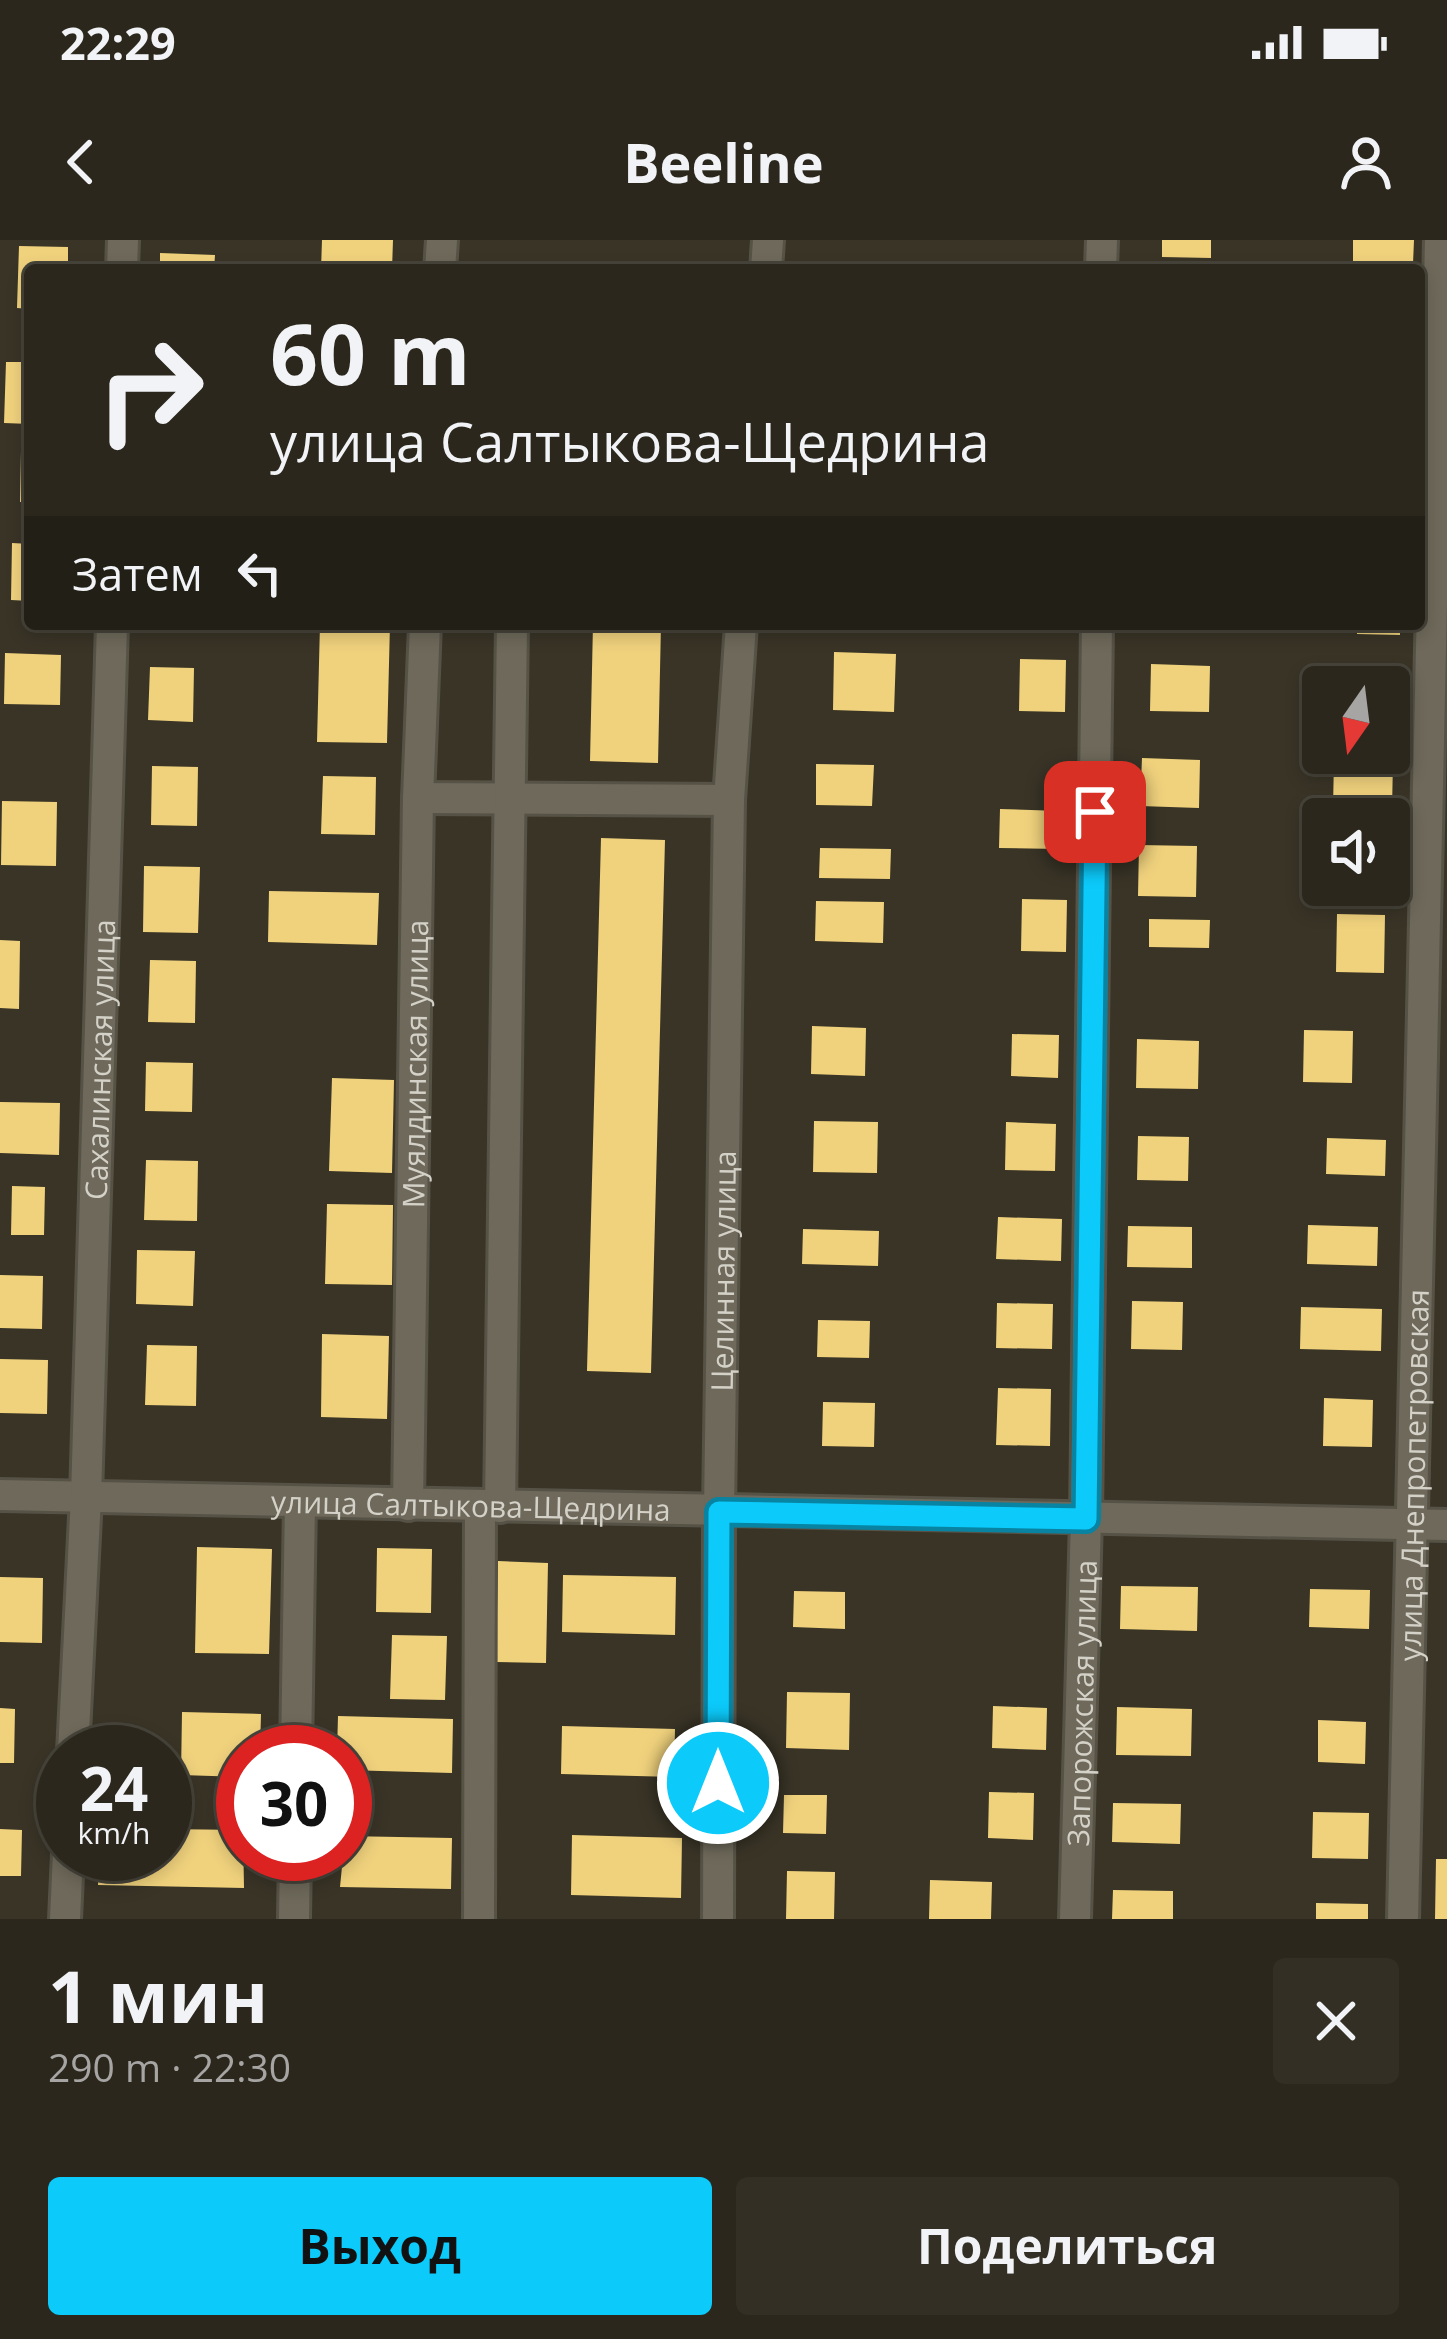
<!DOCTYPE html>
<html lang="ru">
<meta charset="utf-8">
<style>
body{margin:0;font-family:"Open Sans",sans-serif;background:#332f25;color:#f1f3f6;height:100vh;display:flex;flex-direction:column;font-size:45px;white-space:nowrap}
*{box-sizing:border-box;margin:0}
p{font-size:39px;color:#a6a5a3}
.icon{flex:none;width:66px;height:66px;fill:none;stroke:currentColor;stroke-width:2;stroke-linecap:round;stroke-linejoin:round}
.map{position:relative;height:1679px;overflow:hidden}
.details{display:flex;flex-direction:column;background:#2b271c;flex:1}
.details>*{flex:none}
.banner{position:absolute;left:24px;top:24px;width:1401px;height:366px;border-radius:12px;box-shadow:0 6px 18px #0003,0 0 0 3px #47443b;background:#2b271c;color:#f1f3f6;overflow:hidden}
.needle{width:78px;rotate:194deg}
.controls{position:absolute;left:1302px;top:426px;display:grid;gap:24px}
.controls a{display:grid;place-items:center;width:108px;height:108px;border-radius:12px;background:#2b271c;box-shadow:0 6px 18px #0003,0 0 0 3px #47443b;font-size:60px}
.speed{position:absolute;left:36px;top:1485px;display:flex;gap:24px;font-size:60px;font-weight:700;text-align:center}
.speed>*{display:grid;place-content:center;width:156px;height:156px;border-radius:50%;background:#2b271c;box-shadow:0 6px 18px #0003,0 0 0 3px #47443b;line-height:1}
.speed small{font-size:30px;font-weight:400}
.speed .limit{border:18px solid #d22;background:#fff;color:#111}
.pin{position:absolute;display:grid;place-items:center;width:102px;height:102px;color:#fff;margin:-51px;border-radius:24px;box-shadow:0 6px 18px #0006}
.me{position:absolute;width:132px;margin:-66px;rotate:0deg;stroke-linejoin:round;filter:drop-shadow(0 0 9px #0008)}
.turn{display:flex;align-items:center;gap:42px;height:252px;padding:0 48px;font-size:54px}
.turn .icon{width:156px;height:156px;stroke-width:2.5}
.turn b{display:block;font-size:84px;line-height:102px}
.then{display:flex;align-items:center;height:114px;padding:0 48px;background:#0003;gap:24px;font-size:45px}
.round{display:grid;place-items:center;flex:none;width:126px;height:126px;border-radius:12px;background:#332f25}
.overview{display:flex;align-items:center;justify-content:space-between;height:204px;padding:0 48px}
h1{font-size:72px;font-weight:700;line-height:90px}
.cta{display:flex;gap:24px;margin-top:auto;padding:24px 48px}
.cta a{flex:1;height:138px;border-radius:12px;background:#0ccafa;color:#111;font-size:48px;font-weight:700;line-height:138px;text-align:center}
.cta a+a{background:#332f25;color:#f1f3f6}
.status{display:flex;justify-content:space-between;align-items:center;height:84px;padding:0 60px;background:#2b271c;direction:ltr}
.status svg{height:33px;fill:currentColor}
header{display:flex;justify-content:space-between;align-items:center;height:156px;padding:0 48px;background:#2b271c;font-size:54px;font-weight:700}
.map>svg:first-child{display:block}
.building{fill:#f0d27d}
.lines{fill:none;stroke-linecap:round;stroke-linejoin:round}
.minor-casing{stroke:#565246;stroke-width:36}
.minor{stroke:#6e695a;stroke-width:30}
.route-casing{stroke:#0883a2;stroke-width:30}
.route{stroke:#0ccafa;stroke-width:21}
.labels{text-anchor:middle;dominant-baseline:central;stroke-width:12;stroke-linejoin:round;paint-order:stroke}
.street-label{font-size:30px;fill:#d4d1c8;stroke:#393426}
</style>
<div class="status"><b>22:29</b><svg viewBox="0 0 49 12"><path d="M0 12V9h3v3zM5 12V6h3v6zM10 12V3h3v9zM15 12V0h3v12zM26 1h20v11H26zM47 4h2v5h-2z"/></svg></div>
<header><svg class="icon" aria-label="back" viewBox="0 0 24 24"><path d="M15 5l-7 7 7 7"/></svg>Beeline<svg class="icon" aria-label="person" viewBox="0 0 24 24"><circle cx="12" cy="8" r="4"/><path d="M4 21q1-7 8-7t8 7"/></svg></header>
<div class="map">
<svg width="1447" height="1679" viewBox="0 0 1447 1679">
<rect width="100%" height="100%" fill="#393426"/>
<path class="building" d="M 322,0 L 393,0 L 392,30 L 321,30 Z
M 1162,0 L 1211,0 L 1211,18 L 1162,17 Z
M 1353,0 L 1414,0 L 1413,24 L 1353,23 Z
M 19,6 L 68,7 L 68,30 L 30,30 L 30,69 L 17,68 Z
M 160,13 L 215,15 L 214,30 L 160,30 Z
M 6,122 L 30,122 L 30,184 L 4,183 Z
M 21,211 L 30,212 L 30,262 L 20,262 Z
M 12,303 L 30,304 L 30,361 L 11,360 Z
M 320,384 L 390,384 L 387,503 L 317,502 Z
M 593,384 L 661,384 L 658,523 L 590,521 Z
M 1357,384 L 1400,384 L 1400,395 L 1357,394 Z
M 834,412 L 896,414 L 894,472 L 833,470 Z
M 5,413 L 61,415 L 60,465 L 4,464 Z
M 1020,419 L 1066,420 L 1065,472 L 1019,471 Z
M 1151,424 L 1210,426 L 1209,472 L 1150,471 Z
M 150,427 L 194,428 L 193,482 L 148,480 Z
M 1142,518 L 1200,520 L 1199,568 L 1140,566 Z
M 1334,519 L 1393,521 L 1392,569 L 1333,568 Z
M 816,524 L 874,525 L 872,566 L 816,565 Z
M 152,526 L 198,527 L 197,586 L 151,585 Z
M 323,536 L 376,537 L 375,595 L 321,594 Z
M 2,561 L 57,562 L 56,626 L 1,625 Z
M 1000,569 L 1060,571 L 1059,609 L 999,608 Z
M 601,598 L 665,600 L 651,1133 L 587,1131 Z
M 1139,605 L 1197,606 L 1196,657 L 1138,656 Z
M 820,608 L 891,609 L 890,639 L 819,638 Z
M 144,626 L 200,627 L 198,693 L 143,692 Z
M 1329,645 L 1388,645 L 1388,655 L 1329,654 Z
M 269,651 L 379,653 L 377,705 L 268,702 Z
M 1022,659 L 1067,660 L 1066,712 L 1021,711 Z
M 816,661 L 884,662 L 883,703 L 815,701 Z
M 1337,674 L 1385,675 L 1384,733 L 1336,732 Z
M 1149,679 L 1210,680 L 1209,708 L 1149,707 Z
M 0,700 L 20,701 L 19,769 L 0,768 Z
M 150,720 L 196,721 L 195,783 L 148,782 Z
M 812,786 L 866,788 L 865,836 L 811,834 Z
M 1304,790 L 1353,791 L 1352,843 L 1303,842 Z
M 1012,794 L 1059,795 L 1058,838 L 1011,836 Z
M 1137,799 L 1199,801 L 1198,849 L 1136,848 Z
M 146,822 L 193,823 L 192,872 L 145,871 Z
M 332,838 L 394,840 L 392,933 L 329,931 Z
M 0,862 L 60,863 L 59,915 L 0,913 Z
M 814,881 L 878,882 L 877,933 L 813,932 Z
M 1006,882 L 1056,884 L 1055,931 L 1005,930 Z
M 1138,896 L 1189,897 L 1188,941 L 1137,940 Z
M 1327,898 L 1386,900 L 1385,936 L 1326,934 Z
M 146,920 L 198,921 L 197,981 L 144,980 Z
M 12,946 L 45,947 L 44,995 L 11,995 Z
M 327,964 L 393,965 L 392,1045 L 325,1044 Z
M 998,977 L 1062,979 L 1061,1021 L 996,1019 Z
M 1308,985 L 1378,987 L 1377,1026 L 1307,1024 Z
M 1128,986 L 1192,987 L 1192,1028 L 1127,1027 Z
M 803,989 L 879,991 L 878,1026 L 802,1024 Z
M 137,1010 L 195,1011 L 193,1066 L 136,1064 Z
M 0,1035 L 43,1036 L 42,1089 L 0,1088 Z
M 1132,1061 L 1183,1062 L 1182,1110 L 1131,1109 Z
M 997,1063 L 1053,1064 L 1052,1109 L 996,1108 Z
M 1301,1067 L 1382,1069 L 1381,1111 L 1300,1109 Z
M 818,1080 L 870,1081 L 869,1118 L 817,1117 Z
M 322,1094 L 389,1096 L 387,1179 L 321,1177 Z
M 147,1105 L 197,1106 L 196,1166 L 145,1165 Z
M 0,1119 L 48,1120 L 47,1174 L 0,1173 Z
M 998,1148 L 1051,1149 L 1050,1206 L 996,1205 Z
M 1324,1158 L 1373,1160 L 1372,1207 L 1323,1206 Z
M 823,1162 L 875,1163 L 874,1207 L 822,1206 Z
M 197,1307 L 272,1309 L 269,1414 L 195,1413 Z
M 377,1308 L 432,1309 L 431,1373 L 376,1372 Z
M 498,1321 L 548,1323 L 546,1423 L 496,1422 Z
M 563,1335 L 676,1337 L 675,1395 L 562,1392 Z
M 0,1337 L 43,1338 L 42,1403 L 0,1402 Z
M 1121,1346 L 1198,1347 L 1197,1391 L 1120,1389 Z
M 1310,1349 L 1370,1350 L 1369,1389 L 1309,1387 Z
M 794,1351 L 845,1352 L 845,1389 L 793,1387 Z
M 392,1395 L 447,1396 L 445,1460 L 390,1459 Z
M 787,1452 L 850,1453 L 849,1510 L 786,1508 Z
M 993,1466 L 1047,1468 L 1046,1510 L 992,1508 Z
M 1117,1467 L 1192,1469 L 1191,1516 L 1116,1515 Z
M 0,1468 L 15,1469 L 14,1523 L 0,1523 Z
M 182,1472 L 261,1474 L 260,1512 L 243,1512 L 243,1537 L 181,1535 Z
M 338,1476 L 453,1479 L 452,1533 L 345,1530 L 345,1512 L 337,1512 Z
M 1318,1480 L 1366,1482 L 1365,1524 L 1318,1522 Z
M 562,1486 L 675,1489 L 674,1537 L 561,1534 Z
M 989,1552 L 1034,1553 L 1033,1600 L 988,1598 Z
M 784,1555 L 827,1555 L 826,1594 L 783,1593 Z
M 1113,1563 L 1181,1564 L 1180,1604 L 1112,1602 Z
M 1313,1572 L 1369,1573 L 1368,1619 L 1312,1618 Z
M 0,1589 L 22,1590 L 21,1636 L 0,1636 Z
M 165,1589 L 243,1590 L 244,1648 L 98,1645 L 99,1614 L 165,1614 Z
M 572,1595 L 682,1598 L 681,1658 L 571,1655 Z
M 345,1596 L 452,1598 L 451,1649 L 340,1647 Z
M 1436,1619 L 1447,1619 L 1447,1679 L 1435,1679 Z
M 787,1631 L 835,1632 L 834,1679 L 786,1679 Z
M 930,1640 L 992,1642 L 991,1679 L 929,1679 Z
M 1113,1650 L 1173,1651 L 1173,1679 L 1112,1679 Z
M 1316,1663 L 1368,1664 L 1368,1679 L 1316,1679 Z"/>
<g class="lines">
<defs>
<g id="minor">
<path d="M 122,30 L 123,0"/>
<path d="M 440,30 L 442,0"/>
<path d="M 766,30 L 768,0"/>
<path d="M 1101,30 L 1102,0"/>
<path d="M 418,558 L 729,560"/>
<path id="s1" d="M 0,1255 L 1447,1285"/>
<path id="s2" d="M 408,1265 L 418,558 L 425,384"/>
<path d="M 500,1267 L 512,384"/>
<path id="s3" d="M 73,1512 L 86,1257 L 112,384"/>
<path d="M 296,1512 L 300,1262"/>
<path d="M 65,1679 L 68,1614"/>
<path d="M 294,1679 L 295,1614"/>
<path d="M 479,1679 L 480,1266"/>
<path id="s4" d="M 718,1679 L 719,1272 L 729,560 L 741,384"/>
<path id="s5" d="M 1075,1679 L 1086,1279 L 1097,384"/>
<path id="s6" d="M 1403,1679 L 1440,0"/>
</g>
</defs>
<use href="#minor" class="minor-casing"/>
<use href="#minor" class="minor"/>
</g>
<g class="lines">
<defs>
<path id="route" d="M 718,1543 L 719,1272 L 1086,1279 L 1095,572"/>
</defs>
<use href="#route" class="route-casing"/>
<use href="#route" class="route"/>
</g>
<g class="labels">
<g class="street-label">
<text stroke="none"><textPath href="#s3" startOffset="693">Сахалинская улица</textPath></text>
<text stroke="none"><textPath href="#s2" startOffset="441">Муялдинская улица</textPath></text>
<text stroke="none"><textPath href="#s4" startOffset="648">Целинная улица</textPath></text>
<text stroke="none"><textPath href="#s6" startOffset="444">улица Днепропетровская</textPath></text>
<text stroke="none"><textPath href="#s1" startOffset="471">улица Салтыкова-Щедрина</textPath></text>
<text stroke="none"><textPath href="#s5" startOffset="216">Запорожская улица</textPath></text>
</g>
</g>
</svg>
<div class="controls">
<a><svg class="needle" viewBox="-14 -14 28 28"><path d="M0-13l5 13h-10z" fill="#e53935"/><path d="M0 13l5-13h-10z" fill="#a6a5a3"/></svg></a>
<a><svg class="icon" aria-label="sound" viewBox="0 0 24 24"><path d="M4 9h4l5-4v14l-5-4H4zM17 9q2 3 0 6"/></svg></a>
</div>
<div class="speed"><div>24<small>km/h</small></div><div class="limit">30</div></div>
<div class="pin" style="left:1095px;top:572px;background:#d93025"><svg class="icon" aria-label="arrive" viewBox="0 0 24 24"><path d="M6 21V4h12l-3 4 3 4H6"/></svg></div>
<svg class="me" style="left:718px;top:1543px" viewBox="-20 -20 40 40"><circle r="17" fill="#0ccafa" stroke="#fff" stroke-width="3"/><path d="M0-11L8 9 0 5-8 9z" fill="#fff"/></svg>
<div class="banner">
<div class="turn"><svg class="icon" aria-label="right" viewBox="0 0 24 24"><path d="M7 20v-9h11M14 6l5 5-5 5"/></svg><div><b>60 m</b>улица Салтыкова-Щедрина</div></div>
<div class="then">Затем<svg class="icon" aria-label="left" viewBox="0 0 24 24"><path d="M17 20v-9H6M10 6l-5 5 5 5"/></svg></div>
</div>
</div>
<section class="details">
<div class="overview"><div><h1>1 мин</h1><p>290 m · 22:30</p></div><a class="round"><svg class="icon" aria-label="close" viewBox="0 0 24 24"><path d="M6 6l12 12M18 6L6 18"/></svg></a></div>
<div class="cta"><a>Выход</a><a>Поделиться</a></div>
</section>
